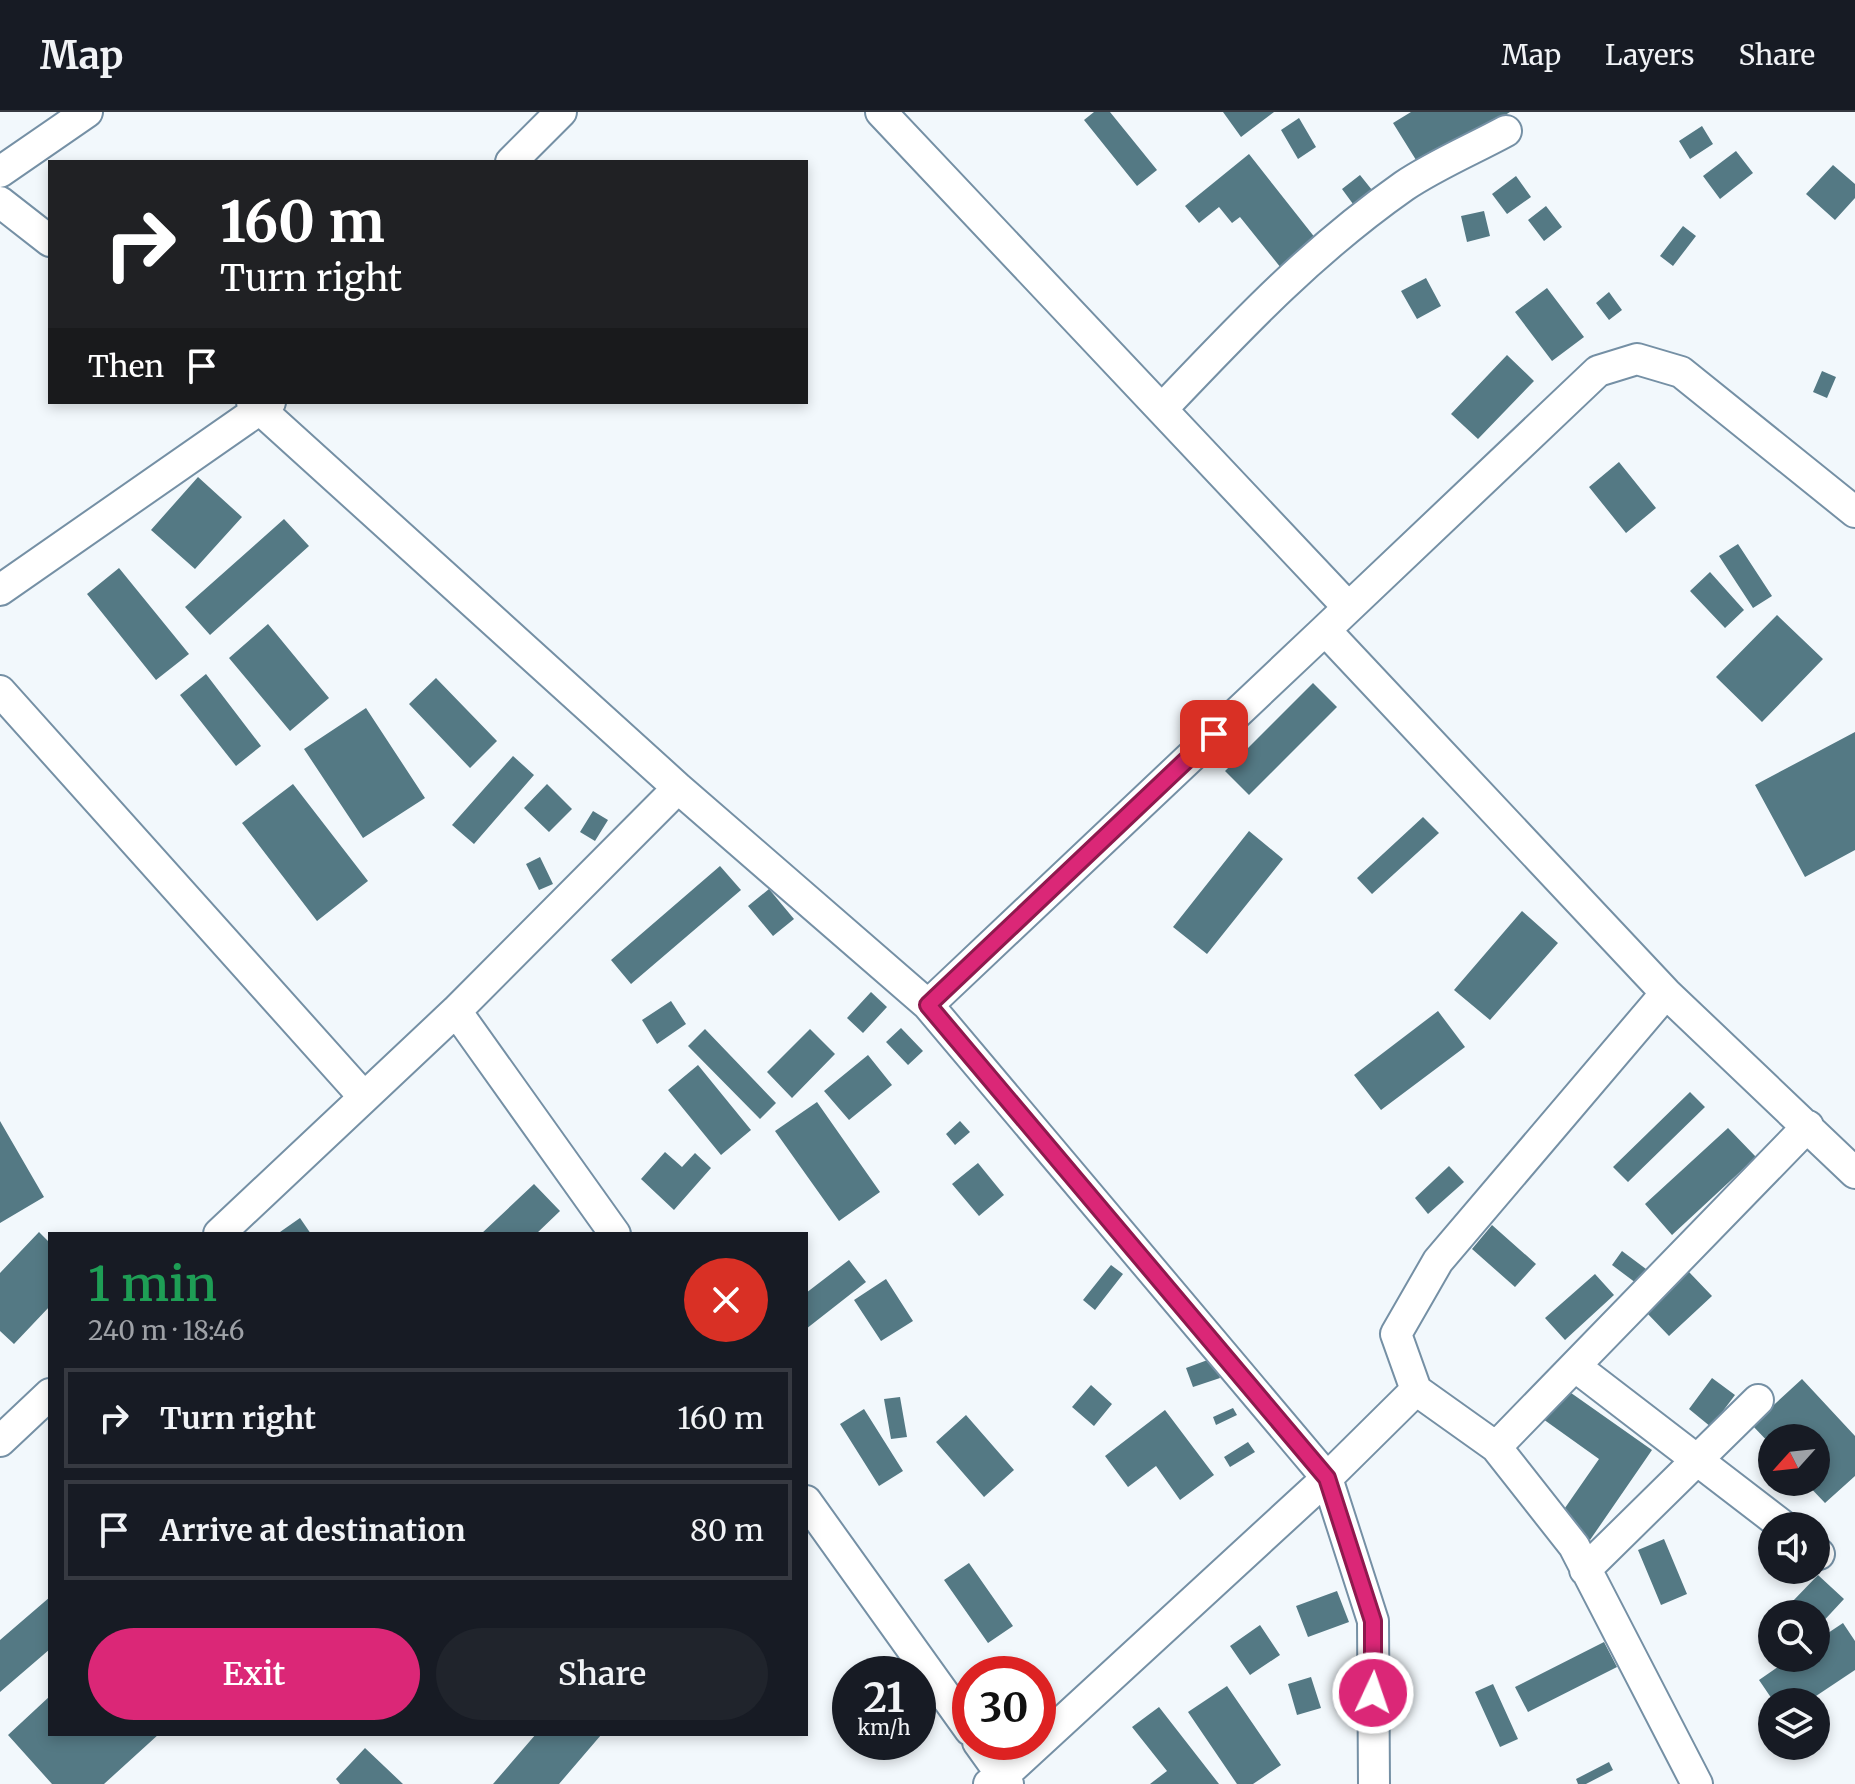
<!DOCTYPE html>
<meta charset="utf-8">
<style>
body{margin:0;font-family:Merriweather,serif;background:#20242c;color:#f1f3f6;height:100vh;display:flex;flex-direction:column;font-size:30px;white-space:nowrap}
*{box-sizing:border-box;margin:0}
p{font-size:26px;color:#9ea1a6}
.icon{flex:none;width:44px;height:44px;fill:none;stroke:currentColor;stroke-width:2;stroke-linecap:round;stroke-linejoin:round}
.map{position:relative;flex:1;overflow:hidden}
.sheet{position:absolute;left:48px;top:1120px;width:760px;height:504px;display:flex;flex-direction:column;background:#171b24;border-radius:0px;box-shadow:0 4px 12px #0003}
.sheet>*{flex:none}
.hud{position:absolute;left:48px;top:48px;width:760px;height:244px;border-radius:0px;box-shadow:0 4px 12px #0003;background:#202124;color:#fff;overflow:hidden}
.needle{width:52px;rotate:243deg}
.fabs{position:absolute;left:1758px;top:1312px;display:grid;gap:16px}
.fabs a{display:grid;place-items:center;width:72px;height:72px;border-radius:50%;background:#171b24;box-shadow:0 4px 12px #0003;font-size:40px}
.speed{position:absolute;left:832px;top:1544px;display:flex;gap:16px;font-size:40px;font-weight:700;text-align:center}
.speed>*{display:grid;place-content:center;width:104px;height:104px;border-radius:50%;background:#171b24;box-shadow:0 4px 12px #0003;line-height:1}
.speed small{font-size:20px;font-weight:400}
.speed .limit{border:12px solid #d22;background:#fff;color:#111}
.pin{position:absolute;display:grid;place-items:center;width:68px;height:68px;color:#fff;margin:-34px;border-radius:16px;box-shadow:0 4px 12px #0006}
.me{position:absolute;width:88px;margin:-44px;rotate:3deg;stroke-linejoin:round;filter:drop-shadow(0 0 6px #0008)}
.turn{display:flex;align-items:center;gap:28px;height:168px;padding:0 40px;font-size:36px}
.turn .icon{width:104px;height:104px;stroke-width:2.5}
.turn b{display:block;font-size:56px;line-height:68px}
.then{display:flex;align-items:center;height:76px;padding:0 40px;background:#0003;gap:16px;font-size:30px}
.round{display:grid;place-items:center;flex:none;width:84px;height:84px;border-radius:42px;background:#20242c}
.headline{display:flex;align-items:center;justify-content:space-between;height:136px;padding:0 40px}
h1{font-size:48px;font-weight:600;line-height:60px;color:#1e9e55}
.primary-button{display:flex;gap:16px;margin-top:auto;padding:16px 40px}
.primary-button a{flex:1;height:92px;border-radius:48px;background:#db2777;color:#fff;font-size:32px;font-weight:600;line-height:92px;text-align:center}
.primary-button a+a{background:#20242c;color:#f1f3f6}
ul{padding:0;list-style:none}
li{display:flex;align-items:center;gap:24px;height:100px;margin:0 16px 12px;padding:0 24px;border:4px solid #363941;border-radius:0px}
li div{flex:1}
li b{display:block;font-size:30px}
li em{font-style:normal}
header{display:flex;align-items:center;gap:48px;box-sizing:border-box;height:112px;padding:0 40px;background:#171b24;border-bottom:2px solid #363941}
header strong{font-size:38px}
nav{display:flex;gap:44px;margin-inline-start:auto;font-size:28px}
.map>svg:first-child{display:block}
.building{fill:#547984}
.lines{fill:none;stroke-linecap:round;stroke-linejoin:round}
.minor-casing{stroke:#7590a5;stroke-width:34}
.minor{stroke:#fff;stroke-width:30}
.route-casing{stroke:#8e194d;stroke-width:20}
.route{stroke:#db2777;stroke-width:14}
</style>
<header>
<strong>Map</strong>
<nav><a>Map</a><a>Layers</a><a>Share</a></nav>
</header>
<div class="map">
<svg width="1855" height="1672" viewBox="0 0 1855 1672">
<rect width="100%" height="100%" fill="#f2f8fc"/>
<path class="building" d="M 1094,0 L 1110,0 L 1157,58 L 1137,74 L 1084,8 Z
M 1223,0 L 1274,0 L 1241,25 Z
M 1411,0 L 1510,0 L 1421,56 L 1393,11 Z
M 1299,6 L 1316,35 L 1298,47 L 1281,18 Z
M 1702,14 L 1713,32 L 1690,47 L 1679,29 Z
M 1736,39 L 1753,61 L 1720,87 L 1703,64 Z
M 1249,42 L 1316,127 L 1281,156 L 1240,105 L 1232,111 L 1219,95 L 1199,111 L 1185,94 Z
M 1833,53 L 1855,72 L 1855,86 L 1835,108 L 1806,82 Z
M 1360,63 L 1372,78 L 1353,92 L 1342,77 Z
M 1516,64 L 1531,85 L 1507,102 L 1492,82 Z
M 1546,94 L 1562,115 L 1544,129 L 1528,108 Z
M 1484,99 L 1490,124 L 1467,130 L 1461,104 Z
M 1683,114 L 1696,124 L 1673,154 L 1660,144 Z
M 1426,166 L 1441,194 L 1417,207 L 1401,179 Z
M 1547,176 L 1584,225 L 1552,249 L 1515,200 Z
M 1609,180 L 1622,198 L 1609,208 L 1596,191 Z
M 1507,243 L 1534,269 L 1478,327 L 1451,302 Z
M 1822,259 L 1836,265 L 1827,286 L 1813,280 Z
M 1619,350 L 1656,396 L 1626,421 L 1589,375 Z
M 198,365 L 242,405 L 195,457 L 151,418 Z
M 284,407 L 309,434 L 210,523 L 185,495 Z
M 1738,432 L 1772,484 L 1753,496 L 1719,444 Z
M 119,456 L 189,542 L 156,568 L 87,482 Z
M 1710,460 L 1744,498 L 1725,516 L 1690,479 Z
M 1777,503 L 1823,547 L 1762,610 L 1716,565 Z
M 268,512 L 329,586 L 290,619 L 229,546 Z
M 206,562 L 261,634 L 236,654 L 180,583 Z
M 436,566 L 497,629 L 470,656 L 409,592 Z
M 1313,571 L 1337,595 L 1249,683 L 1225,659 Z
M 366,596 L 425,686 L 363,726 L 304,637 Z
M 1855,620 L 1855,738 L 1805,765 L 1755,673 Z
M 513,644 L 534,663 L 474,732 L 452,713 Z
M 293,672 L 368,769 L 317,809 L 242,711 Z
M 547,672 L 572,697 L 549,720 L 524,696 Z
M 593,699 L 608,708 L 595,729 L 580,720 Z
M 1423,705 L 1439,721 L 1372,782 L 1357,766 Z
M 1249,719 L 1283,747 L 1207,842 L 1173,815 Z
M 540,745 L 553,772 L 539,778 L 526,752 Z
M 720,754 L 741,778 L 631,872 L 611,848 Z
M 769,777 L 794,807 L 773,824 L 748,794 Z
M 1522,799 L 1558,831 L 1490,908 L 1454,878 Z
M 871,880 L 887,895 L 863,921 L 847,906 Z
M 671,889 L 686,912 L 657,932 L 642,908 Z
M 1438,899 L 1465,935 L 1381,998 L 1354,963 Z
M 901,916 L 923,939 L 908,953 L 886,930 Z
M 705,917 L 776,991 L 760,1007 L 688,934 Z
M 810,917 L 835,942 L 792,986 L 767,960 Z
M 868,943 L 892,973 L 849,1008 L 824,979 Z
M 698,953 L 751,1018 L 721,1043 L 668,978 Z
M 1690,980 L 1705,995 L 1628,1070 L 1613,1055 Z
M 817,990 L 880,1080 L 839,1109 L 775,1019 Z
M 0,1009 L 44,1085 L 0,1111 Z
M 960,1009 L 970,1020 L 955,1033 L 946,1022 Z
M 1728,1016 L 1756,1045 L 1672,1123 L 1645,1092 Z
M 665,1040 L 682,1055 L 695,1041 L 711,1056 L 674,1098 L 641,1067 Z
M 978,1051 L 1004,1083 L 979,1104 L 952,1072 Z
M 1449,1054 L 1464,1070 L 1428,1102 L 1415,1086 Z
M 534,1072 L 560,1099 L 536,1122 L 481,1122 Z
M 300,1106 L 311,1122 L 282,1122 L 280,1120 Z
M 1492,1113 L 1536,1152 L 1515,1175 L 1472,1137 Z
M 39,1120 L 50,1131 L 50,1194 L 14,1232 L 0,1219 L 0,1161 Z
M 1622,1139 L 1650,1160 L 1640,1174 L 1612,1153 Z
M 849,1148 L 866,1170 L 806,1217 L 806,1181 Z
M 1111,1153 L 1123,1162 L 1095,1198 L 1083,1188 Z
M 1689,1160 L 1712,1184 L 1669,1224 L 1646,1200 Z
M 1595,1162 L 1614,1183 L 1565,1228 L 1545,1206 Z
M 886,1167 L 913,1209 L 881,1229 L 854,1188 Z
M 1213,1246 L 1220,1266 L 1193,1275 L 1186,1256 Z
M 1712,1266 L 1735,1283 L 1711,1315 L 1689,1297 Z
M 1802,1267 L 1855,1324 L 1855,1364 L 1825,1391 L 1805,1370 L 1816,1370 L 1816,1326 L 1772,1326 L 1772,1334 L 1752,1313 Z
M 1091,1273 L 1112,1292 L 1094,1314 L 1072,1295 Z
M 1564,1276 L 1652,1338 L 1590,1428 L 1558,1406 L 1599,1347 L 1543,1307 Z
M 900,1285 L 907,1325 L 891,1327 L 884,1287 Z
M 1233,1296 L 1237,1303 L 1216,1313 L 1213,1305 Z
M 864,1297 L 903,1359 L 879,1374 L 840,1312 Z
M 1165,1298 L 1214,1363 L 1180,1388 L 1156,1354 L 1128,1375 L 1105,1344 Z
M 966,1303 L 1014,1358 L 984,1385 L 936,1330 Z
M 1248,1330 L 1255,1340 L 1230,1355 L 1224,1345 Z
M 1664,1427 L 1687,1482 L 1661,1493 L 1638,1438 Z
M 969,1451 L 1013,1514 L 988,1531 L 944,1468 Z
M 1818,1463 L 1844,1487 L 1818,1515 L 1816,1502 L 1804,1502 L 1791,1491 Z
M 1337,1479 L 1349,1510 L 1308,1525 L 1296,1494 Z
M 50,1485 L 50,1537 L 0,1580 L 0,1528 Z
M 1843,1511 L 1855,1529 L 1855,1558 L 1807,1590 L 1774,1590 L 1759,1568 L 1791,1546 L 1816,1546 L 1816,1529 Z
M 1260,1513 L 1280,1543 L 1250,1563 L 1230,1534 Z
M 1604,1530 L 1617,1555 L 1528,1600 L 1515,1575 Z
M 1311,1565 L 1321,1596 L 1297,1603 L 1288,1572 Z
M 1493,1572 L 1518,1627 L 1500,1635 L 1475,1580 Z
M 1227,1574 L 1281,1653 L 1253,1672 L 1237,1672 L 1188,1600 Z
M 50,1584 L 50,1622 L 159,1622 L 104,1672 L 52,1672 L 8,1623 Z
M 1159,1595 L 1219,1672 L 1150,1672 L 1167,1659 L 1132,1615 Z
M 536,1622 L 601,1623 L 559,1672 L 493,1672 Z
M 365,1636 L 403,1672 L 340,1672 L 336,1667 Z
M 1609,1650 L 1613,1658 L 1586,1672 L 1578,1672 L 1576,1667 Z"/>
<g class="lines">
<defs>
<path id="minor" d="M 881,0 L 1348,495
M 511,50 L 561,0
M 0,60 L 87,0
M 0,90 L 50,129
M 1162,297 C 1240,215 1310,140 1404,74 C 1435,53 1473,37 1506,19
M 0,478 L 270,290
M 1325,518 L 1598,259 L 1637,247 L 1681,260 L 1855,400
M 0,579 L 364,985
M 678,676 L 928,893 L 1327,1366 L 1373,1509 L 1374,1672
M 1666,881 L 1438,1149 L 1396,1222 L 1416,1278 L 1496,1335 L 1574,1434 L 1697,1672
M 928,893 L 1325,518 L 1666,881 L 1855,1061
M 456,899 L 615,1122
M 219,1122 L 456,899 L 678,676 L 252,290
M 1576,1255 L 1783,1414
M 0,1329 L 50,1282
M 1496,1335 L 1808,1014
M 806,1389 L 970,1618
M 1816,1440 L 1819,1442
M 1585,1458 L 1758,1288
M 978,1630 L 1008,1672
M 989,1672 L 1003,1664 L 1327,1366 L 1416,1278"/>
</defs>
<use href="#minor" class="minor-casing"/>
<use href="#minor" class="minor"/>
</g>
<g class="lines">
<defs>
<path id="route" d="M 1214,622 L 928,893 L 1327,1366 L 1373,1509 L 1373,1581"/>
</defs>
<use href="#route" class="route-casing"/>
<use href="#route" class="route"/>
</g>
</svg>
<div class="fabs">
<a><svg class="needle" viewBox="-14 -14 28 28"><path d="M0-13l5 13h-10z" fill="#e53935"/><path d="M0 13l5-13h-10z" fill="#9ea1a6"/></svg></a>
<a><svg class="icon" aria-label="sound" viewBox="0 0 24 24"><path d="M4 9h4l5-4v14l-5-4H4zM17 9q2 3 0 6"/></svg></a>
<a><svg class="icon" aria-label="search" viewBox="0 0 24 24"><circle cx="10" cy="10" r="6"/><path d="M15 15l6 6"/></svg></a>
<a><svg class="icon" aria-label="layers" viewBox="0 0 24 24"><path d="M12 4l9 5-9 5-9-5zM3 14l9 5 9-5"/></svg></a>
</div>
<div class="speed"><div>21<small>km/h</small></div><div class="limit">30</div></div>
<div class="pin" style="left:1214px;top:622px;background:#d93025"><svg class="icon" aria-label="arrive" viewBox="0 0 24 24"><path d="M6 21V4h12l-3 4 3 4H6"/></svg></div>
<svg class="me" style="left:1373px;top:1581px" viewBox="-20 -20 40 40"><circle r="17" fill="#db2777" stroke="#fff" stroke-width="3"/><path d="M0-11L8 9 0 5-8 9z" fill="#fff"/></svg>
<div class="hud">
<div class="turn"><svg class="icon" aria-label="right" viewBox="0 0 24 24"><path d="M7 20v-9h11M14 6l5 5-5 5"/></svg><div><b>160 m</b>Turn right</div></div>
<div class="then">Then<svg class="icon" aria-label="arrive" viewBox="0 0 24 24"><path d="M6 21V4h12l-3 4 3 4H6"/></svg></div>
</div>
<section class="sheet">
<div class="headline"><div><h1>1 min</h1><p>240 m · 18:46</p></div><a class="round" style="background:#d93025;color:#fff"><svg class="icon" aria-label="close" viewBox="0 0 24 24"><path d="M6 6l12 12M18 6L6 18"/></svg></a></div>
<ul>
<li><svg class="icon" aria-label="right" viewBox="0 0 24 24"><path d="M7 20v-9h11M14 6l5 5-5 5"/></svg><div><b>Turn right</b></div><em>160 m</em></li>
<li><svg class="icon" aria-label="arrive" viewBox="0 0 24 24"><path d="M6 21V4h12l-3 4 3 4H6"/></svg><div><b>Arrive at destination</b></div><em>80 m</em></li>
</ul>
<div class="primary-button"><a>Exit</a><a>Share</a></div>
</section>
</div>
